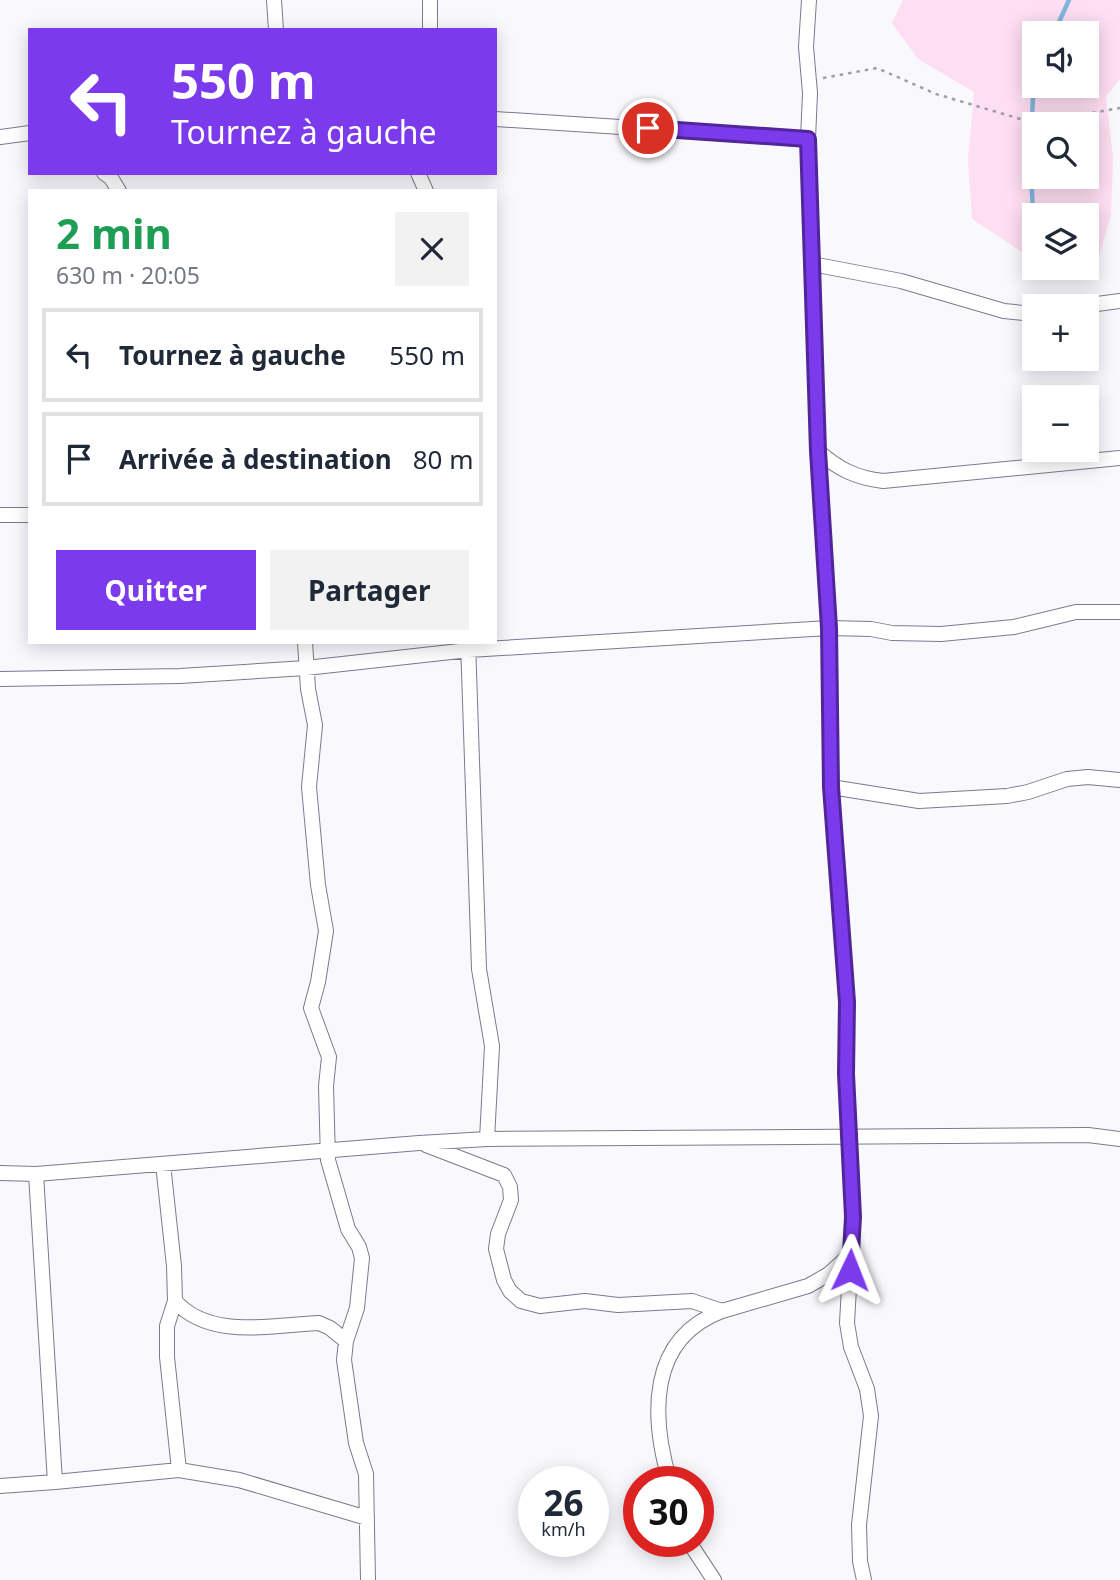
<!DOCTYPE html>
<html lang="fr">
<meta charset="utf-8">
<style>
body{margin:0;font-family:"Noto Sans",sans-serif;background:#f2f2f3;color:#1f2937;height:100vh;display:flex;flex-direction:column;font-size:26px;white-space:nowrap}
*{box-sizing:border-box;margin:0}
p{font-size:23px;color:#747a83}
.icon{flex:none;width:38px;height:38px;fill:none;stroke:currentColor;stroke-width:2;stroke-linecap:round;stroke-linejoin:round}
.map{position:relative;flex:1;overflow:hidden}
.sheet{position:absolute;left:28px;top:189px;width:469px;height:455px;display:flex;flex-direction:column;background:#fff;border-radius:0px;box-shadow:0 4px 18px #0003}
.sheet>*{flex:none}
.guide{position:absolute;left:28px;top:28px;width:469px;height:147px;border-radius:0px;box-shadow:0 4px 18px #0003;background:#7c3aed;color:#fff;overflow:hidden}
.controls{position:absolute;left:1022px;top:21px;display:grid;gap:14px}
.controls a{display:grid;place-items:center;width:77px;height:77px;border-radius:0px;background:#fff;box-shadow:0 4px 18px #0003;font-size:35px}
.speed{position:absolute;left:518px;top:1466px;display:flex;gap:14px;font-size:35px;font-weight:700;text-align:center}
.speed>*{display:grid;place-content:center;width:91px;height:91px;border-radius:50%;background:#fff;box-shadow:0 4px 18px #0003;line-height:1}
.speed small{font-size:18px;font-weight:400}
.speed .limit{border:10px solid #d22;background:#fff;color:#111}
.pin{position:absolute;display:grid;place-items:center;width:60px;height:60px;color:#fff;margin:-30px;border:4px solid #fff;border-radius:50%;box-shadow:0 2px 7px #0007}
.me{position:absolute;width:77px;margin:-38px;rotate:2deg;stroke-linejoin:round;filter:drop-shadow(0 0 5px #0008)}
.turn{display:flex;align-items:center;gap:24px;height:147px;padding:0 28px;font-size:32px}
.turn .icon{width:91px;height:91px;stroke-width:2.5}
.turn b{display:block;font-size:49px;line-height:60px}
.round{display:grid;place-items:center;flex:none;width:74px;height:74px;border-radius:0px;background:#f2f2f3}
.summary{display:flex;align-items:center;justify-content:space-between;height:119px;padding:0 28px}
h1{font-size:42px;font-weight:700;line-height:52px;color:#1e9e55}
.button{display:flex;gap:14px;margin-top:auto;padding:14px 28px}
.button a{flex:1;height:80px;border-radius:0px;background:#7c3aed;color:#fff;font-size:28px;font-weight:700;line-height:80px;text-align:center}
.button a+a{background:#f2f2f3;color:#1f2937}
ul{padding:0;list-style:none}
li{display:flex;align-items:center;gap:21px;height:94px;margin:0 14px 10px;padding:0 14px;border:4px solid #e0e1e3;border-radius:0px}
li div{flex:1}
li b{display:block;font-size:26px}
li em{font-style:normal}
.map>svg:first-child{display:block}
.green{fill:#fedef2;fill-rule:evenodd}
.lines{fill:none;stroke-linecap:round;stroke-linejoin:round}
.stream{stroke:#82b6de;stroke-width:4.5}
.street-casing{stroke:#7b7a8c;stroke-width:16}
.path{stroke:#9f9fa4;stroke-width:2.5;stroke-dasharray:3.5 5;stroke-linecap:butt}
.street{stroke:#fff;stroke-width:14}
.route-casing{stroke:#51269a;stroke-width:18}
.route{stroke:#7c3aed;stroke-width:12}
</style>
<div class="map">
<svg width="1120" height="1580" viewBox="0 0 1120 1580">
<rect width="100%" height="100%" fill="#f9f9fd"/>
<path class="green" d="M 903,0 L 1120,0 L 1120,79 L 1106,96 L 1113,157 L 1111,216 L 1092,279 L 1047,268 L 1087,268 L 1087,215 L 1034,215 L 1034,260 L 972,219 L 968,159 L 974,92 L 918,59 L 892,23 ZM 1034,33 L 1087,33 L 1087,86 L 1034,86 ZM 1087,124 L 1087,177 L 1034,177 L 1034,124 Z"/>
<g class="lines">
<path class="stream" d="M 1054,33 L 1069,0
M 1034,230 L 1030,155 L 1034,79"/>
<defs>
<path id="street" d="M 274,0 L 276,30
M 809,0 L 806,47 L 810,93 L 808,139 L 818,451 L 829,628 L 831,787 L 847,1002 L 846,1074 L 853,1217 L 847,1323 L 851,1347 L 867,1389 L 871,1416 L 859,1525 L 860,1561 L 864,1580
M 430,30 L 430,0
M 495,119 L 808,139
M 0,137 L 30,133
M 104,173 L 111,178 L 119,191
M 418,173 L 426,191
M 812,264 L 901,281 L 1004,311 L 1034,314
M 1082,306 L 1120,301
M 818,451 C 838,469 856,478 883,481 L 1120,458
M 0,515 L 30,515
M 305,642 L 308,689 L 315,725 L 309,787 L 318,885 L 326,931 L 318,982 L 311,1008 L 329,1057 L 326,1086 L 328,1160 L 348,1229 L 359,1247 L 362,1258 L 357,1308 L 346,1341 L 344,1360 L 356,1443 L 366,1474 L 368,1580
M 468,642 L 479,969 L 492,1046 L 487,1139
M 0,679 L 180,676 L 306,668 L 469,650 L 829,628 L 871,629 L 892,633 L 941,634 L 1014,627 L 1076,612 L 1120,612
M 831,787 L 919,801 L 1007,796 L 1028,792 L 1067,779 L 1088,777 L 1120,780
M 426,1145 L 504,1175 L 510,1187 L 511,1200 L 498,1234 L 496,1249 L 504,1280 L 510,1291 L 521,1301 L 540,1306 L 585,1301 L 618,1305 L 692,1301 L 722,1311
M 0,1173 L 36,1174 L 419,1143 L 487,1139 L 1088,1135 L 1120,1139
M 175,1301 C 210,1340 272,1325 319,1323 L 330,1328 L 346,1341
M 179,1470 L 239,1480 L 367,1518
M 55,1482 L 179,1470 L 167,1357 L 167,1326 L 175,1301 L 174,1266 L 163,1164
M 670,1482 C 651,1418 647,1339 722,1311 L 808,1286 L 829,1274 L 851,1254
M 0,1486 L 55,1482 L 36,1174
M 689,1542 L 714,1580"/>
</defs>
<use href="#street" class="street-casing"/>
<path class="path" d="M 823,78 L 877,68 L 936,94 L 1034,123 L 1120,108"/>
<use href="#street" class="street"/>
</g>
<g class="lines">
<defs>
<path id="route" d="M 648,128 L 808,139 L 818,451 L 829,628 L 831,787 L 847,1002 L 846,1074 L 853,1217 L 850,1270"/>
</defs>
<use href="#route" class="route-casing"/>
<use href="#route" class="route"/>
</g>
</svg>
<div class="controls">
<a><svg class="icon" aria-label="sound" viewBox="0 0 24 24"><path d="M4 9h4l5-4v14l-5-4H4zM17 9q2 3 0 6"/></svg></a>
<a><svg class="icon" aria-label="search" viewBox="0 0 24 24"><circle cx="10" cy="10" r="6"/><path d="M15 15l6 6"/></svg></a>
<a><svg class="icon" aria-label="layers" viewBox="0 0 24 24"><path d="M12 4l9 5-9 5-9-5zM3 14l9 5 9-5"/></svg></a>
<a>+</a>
<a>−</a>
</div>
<div class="speed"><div>26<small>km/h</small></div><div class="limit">30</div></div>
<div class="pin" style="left:648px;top:128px;background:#d93025"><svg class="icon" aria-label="arrive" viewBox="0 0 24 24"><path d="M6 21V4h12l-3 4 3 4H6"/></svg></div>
<svg class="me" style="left:850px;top:1270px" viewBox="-20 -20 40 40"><path d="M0-17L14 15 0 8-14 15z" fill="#7c3aed" stroke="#fff" stroke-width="4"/></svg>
<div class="guide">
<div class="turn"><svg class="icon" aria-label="left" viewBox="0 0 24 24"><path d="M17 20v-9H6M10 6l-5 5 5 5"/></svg><div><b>550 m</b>Tournez à gauche</div></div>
</div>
<section class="sheet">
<div class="summary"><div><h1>2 min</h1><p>630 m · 20:05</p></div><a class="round"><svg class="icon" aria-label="close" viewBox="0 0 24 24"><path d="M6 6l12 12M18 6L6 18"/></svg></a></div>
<ul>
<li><svg class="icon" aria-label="left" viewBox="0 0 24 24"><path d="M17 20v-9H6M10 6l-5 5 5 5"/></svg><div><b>Tournez à gauche</b></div><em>550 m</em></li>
<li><svg class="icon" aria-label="arrive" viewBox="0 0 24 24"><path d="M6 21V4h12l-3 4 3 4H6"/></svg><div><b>Arrivée à destination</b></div><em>80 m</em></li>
</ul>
<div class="button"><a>Quitter</a><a>Partager</a></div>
</section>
</div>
